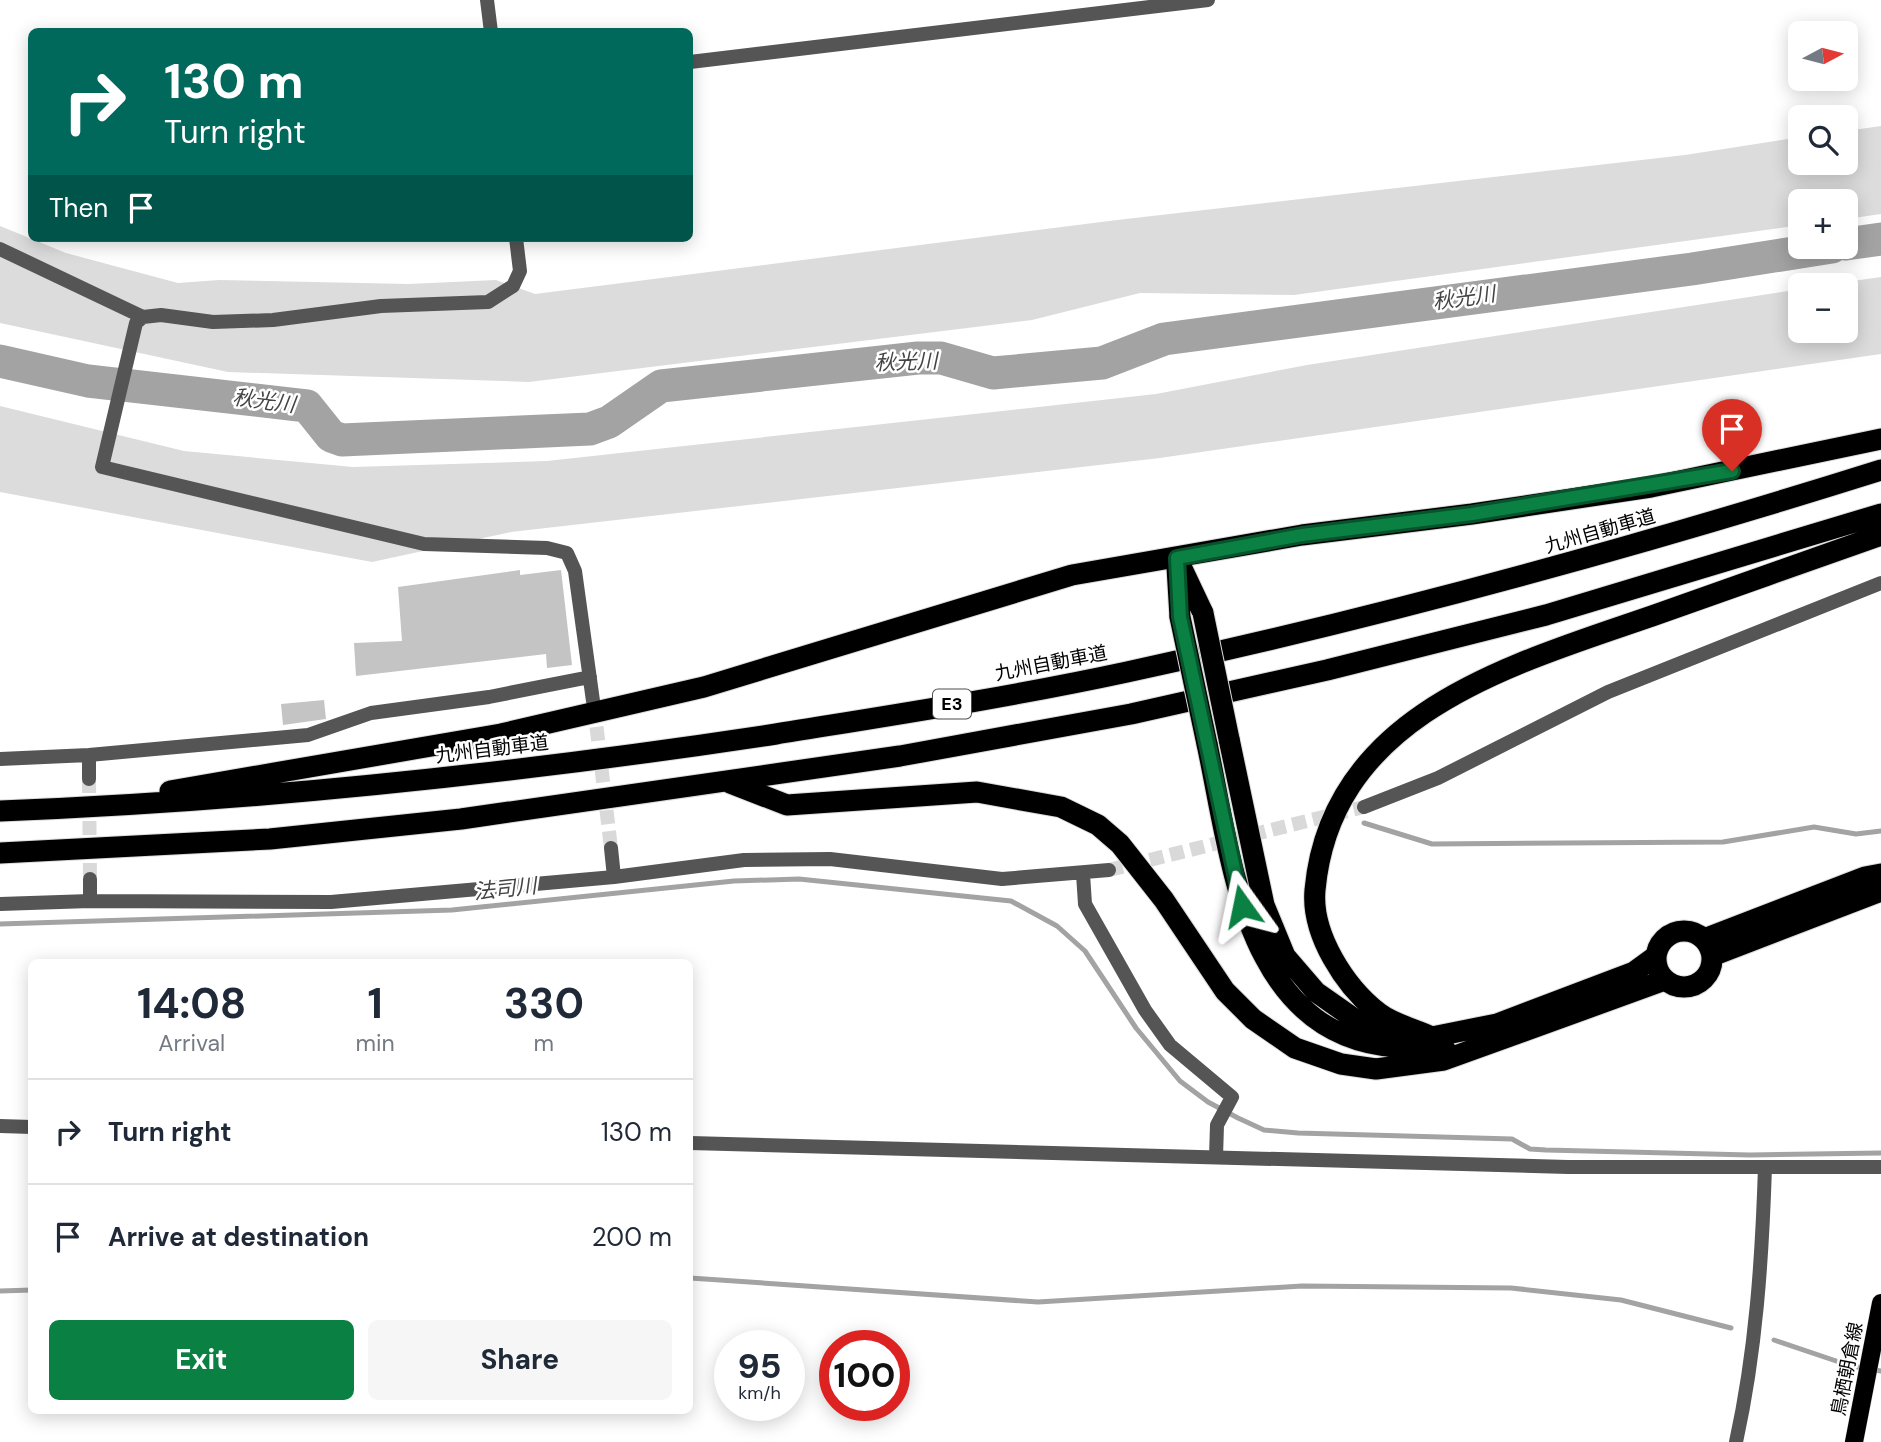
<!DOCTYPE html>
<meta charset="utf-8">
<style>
body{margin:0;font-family:"DM Sans","Noto Sans JP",sans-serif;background:#f6f6f7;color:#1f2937;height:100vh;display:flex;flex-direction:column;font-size:26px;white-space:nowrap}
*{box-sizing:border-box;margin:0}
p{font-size:23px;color:#747a83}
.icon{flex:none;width:38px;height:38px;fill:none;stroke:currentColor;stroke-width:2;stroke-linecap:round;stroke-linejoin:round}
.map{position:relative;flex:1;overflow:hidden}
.sheet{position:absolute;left:28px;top:959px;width:665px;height:455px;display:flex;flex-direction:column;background:#fff;border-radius:10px;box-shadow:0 4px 18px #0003}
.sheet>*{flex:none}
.banner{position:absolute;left:28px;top:28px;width:665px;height:214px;border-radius:10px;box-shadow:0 4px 18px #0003;background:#00695c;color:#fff;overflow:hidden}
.needle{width:46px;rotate:83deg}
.buttons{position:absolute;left:1788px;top:21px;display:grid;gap:14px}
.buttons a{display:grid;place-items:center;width:70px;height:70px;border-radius:10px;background:#fff;box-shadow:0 4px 18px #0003;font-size:35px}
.speed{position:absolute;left:714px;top:1330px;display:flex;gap:14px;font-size:35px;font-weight:700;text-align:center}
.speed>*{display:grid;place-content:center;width:91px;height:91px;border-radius:50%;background:#fff;box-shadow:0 4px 18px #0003;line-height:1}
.speed small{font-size:18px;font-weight:400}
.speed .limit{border:10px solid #d22;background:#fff;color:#111}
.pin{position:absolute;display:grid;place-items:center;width:60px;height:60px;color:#fff;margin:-72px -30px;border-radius:50% 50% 50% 0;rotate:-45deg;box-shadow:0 0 7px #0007}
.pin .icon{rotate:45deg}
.me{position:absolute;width:77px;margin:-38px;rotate:348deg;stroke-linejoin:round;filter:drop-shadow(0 0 5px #0008)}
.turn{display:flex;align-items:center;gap:24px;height:147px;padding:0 21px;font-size:32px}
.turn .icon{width:91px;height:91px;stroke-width:2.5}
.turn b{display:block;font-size:49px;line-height:60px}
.then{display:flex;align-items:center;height:66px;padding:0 21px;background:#0003;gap:14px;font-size:26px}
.eta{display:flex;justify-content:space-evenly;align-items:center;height:119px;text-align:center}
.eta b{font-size:42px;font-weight:700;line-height:49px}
.button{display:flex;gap:14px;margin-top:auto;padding:14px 21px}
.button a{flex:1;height:80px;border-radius:10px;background:#0b8043;color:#fff;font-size:28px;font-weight:700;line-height:80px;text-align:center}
.button a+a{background:#f6f6f7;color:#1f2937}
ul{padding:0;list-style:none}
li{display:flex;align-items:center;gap:21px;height:105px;padding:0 21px;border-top:2px solid #e0e1e3}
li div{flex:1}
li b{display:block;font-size:26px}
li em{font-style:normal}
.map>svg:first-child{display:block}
.green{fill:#dcdcdc}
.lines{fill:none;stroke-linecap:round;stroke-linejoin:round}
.stream{stroke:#a3a3a3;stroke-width:5}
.river{stroke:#a3a3a3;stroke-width:33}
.building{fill:#c4c4c4}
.minor-tunnel{stroke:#d9d9d9;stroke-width:14;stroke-dasharray:14 7;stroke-linecap:butt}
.primary-casing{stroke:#dbdbdb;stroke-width:19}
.motorway-casing{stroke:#dbdbdb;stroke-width:23}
.minor{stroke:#555;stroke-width:14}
.tertiary{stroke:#555;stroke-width:14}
.primary{stroke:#000;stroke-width:18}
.motorway{stroke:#000;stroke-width:21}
.motorway-bridge-casing{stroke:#dbdbdb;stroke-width:23;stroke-linecap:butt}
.motorway-bridge{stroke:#000;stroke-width:21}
.route-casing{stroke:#07532c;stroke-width:18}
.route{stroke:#0b8043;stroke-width:12}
.labels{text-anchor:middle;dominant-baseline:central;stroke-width:5;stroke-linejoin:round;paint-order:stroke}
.shield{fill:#fff;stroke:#4c4c4c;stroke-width:2}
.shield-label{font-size:18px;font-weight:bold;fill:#000}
.street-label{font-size:19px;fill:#000;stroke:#fff}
.water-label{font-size:21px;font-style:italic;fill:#444;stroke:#fff}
</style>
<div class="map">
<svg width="1881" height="1442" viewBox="0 0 1881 1442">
<rect width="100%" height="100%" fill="#fff"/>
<path class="green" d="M 1881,126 L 1881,214 L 1846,219 L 1846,201 L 1801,201 L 1801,225 L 1294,295 L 1140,293 L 1032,320 L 529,382 L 228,372 L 0,323 L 0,226 L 66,253 L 178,283 L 219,280 L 409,284 L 496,280 L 535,294 L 1117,220 L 1685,155 L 1801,137 L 1801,163 L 1846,163 L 1846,131 Z
M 1881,277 L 1881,354 L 1160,458 L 511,532 L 372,562 L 0,492 L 0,406 L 184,451 L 353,467 L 547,461 L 1156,394 L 1307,365 L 1801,289 L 1801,331 L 1846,331 L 1846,285 L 1825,285 Z"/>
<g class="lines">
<path class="stream" d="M 1364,823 L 1432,844 L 1723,842 L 1814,827 L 1856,834 L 1881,831
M 0,924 L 452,910 L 734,881 L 799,879 L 1011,901 L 1057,926 L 1085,951 L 1136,1028 L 1180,1081 L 1208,1102 L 1238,1118 L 1264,1130 L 1298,1133 L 1512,1139 L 1530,1149 L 1546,1150 L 1750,1155 L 1881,1153
M 690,1278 L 1038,1302 L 1302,1286 L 1511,1288 L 1621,1300 L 1731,1328
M 0,1291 L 32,1290
M 1774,1340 L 1851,1366 L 1881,1371"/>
<path class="river" d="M 1846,244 L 1881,239
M 0,361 L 88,381 L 307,406 L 331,436 L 342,440 L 590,429 L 609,422 L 661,386 L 918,358 L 941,358 L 993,373 L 1102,363 L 1164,339 L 1692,269 L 1832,247"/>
</g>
<path class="building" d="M 520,570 L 520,575 L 561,570 L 572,665 L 547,668 L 546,654 L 356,676 L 354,643 L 402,641 L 398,587 Z
M 324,700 L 326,719 L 283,725 L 281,704 Z"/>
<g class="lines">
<path class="minor-tunnel" d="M 594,706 L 611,848
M 89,779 L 90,879
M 1109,870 L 1364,807"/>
<defs>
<path id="primary" d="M 1854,1442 L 1881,1303"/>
<path id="motorway" d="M 1177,558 L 1203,613
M 1177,567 L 1180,617
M 1229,739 L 1264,905 L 1285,956 L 1316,992 L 1359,1022 L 1432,1037 L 1497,1024 L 1634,972 L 1656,956
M 1207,744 C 1232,860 1245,1037 1397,1047 C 1413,1048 1430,1051 1445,1049
M 730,783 L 787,805 L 977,792 L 1061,807 L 1098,825 L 1120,844 L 1164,900 L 1225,991 L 1253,1019 L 1295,1048 L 1341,1064 L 1376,1069 L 1444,1060 L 1665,980
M 170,791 L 501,734 L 704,687 L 1072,575 L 1302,535 L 1472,514 L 1651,487 L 1881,439
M 0,811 C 260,801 519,773 776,734 C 893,715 1011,697 1127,672 C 1382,617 1633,548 1881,470
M 0,853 L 270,839 L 461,819 L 900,756 L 1131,714 L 1327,670 L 1546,615 L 1881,514
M1656 959a28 28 0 1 1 56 0a28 28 0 1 1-56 0Z
M 1704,939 L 1865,877 L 1881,874
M 1712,956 L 1881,891
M 1432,1037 C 1415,1029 1393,1024 1379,1013 C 1345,987 1311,934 1315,890 C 1331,714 1510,665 1652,616 C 1728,589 1805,562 1881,535"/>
</defs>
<use href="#primary" class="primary-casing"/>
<use href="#motorway" class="motorway-casing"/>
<path class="minor" d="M 487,0 L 491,32
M 690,62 L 1208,0
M 516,238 L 520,271 L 513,286 L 488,302 L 381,306 L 273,320 L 213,322 L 161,315 L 143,317 L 136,323 L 102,467 L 424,544 L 547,548 L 567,553 L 575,571 L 593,701
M 0,249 L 143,317
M 89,755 L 89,779
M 0,759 L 89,755 L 308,735 L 371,713 L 489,697 L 590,677
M 1364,807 L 1438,778 L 1608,692 L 1881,583
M 611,848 L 614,877
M 1083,874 L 1085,904 L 1145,1010 L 1170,1045 L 1232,1097 L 1217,1125 L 1216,1157
M 90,879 L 90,901
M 0,904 L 90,901 L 331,902 L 614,877 L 744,860 L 830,859 L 1002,879 L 1109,870"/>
<path class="tertiary" d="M 0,1126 L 32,1127
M 690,1143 L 1568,1167 L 1881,1167
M 1736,1442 C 1756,1351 1762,1260 1765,1167"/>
<use href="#primary" class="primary"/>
<use href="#motorway" class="motorway"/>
<defs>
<path id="motorway-bridge" d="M 1203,613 L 1229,739
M 1180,617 L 1207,744"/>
</defs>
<use href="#motorway-bridge" class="motorway-bridge-casing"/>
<use href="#motorway-bridge" class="motorway-bridge"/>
</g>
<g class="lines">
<defs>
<path id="route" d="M 1242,906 L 1180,617 L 1177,558 L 1302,535 L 1472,514 L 1732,471"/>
</defs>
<use href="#route" class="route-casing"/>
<use href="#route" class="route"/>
</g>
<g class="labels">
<rect class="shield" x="933" y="689.5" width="38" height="29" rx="5"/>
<g class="shield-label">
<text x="952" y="704">E3</text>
</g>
<g class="street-label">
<text transform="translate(1600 531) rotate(-16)">九州自動車道</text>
<text transform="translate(1051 663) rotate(-11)">九州自動車道</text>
<text transform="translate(492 749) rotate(-7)">九州自動車道</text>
<text transform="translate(1847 1369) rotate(-79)">鳥栖朝倉線</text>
</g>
<g class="water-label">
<text transform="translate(1464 298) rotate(-8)">秋光川</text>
<text transform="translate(906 362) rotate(-2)">秋光川</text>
<text transform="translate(264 401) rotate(7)">秋光川</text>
<text transform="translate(505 889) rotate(-6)">法司川</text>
</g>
</g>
</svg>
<div class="buttons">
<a><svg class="needle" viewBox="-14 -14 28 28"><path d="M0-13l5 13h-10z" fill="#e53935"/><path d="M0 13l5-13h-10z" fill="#747a83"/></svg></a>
<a><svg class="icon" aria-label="search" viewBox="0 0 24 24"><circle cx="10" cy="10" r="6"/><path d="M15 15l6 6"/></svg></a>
<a>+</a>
<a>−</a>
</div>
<div class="speed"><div>95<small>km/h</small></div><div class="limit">100</div></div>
<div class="pin" style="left:1732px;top:471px;background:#d93025"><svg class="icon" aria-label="arrive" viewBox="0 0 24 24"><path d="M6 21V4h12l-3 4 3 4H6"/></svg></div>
<svg class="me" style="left:1242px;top:906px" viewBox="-20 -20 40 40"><path d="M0-17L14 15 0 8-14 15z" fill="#0b8043" stroke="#fff" stroke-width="4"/></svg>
<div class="banner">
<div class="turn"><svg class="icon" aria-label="right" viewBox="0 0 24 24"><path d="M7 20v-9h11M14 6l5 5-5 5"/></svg><div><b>130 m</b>Turn right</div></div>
<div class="then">Then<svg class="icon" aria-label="arrive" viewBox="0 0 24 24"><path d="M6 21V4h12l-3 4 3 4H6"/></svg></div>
</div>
<section class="sheet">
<div class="eta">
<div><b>14:08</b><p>Arrival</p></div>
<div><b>1</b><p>min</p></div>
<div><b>330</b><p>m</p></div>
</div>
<ul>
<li><svg class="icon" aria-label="right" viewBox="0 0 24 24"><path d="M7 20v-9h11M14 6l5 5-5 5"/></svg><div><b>Turn right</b></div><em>130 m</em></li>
<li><svg class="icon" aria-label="arrive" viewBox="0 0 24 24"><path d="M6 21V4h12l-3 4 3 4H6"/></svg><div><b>Arrive at destination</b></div><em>200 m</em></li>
</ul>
<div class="button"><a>Exit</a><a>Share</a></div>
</section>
</div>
